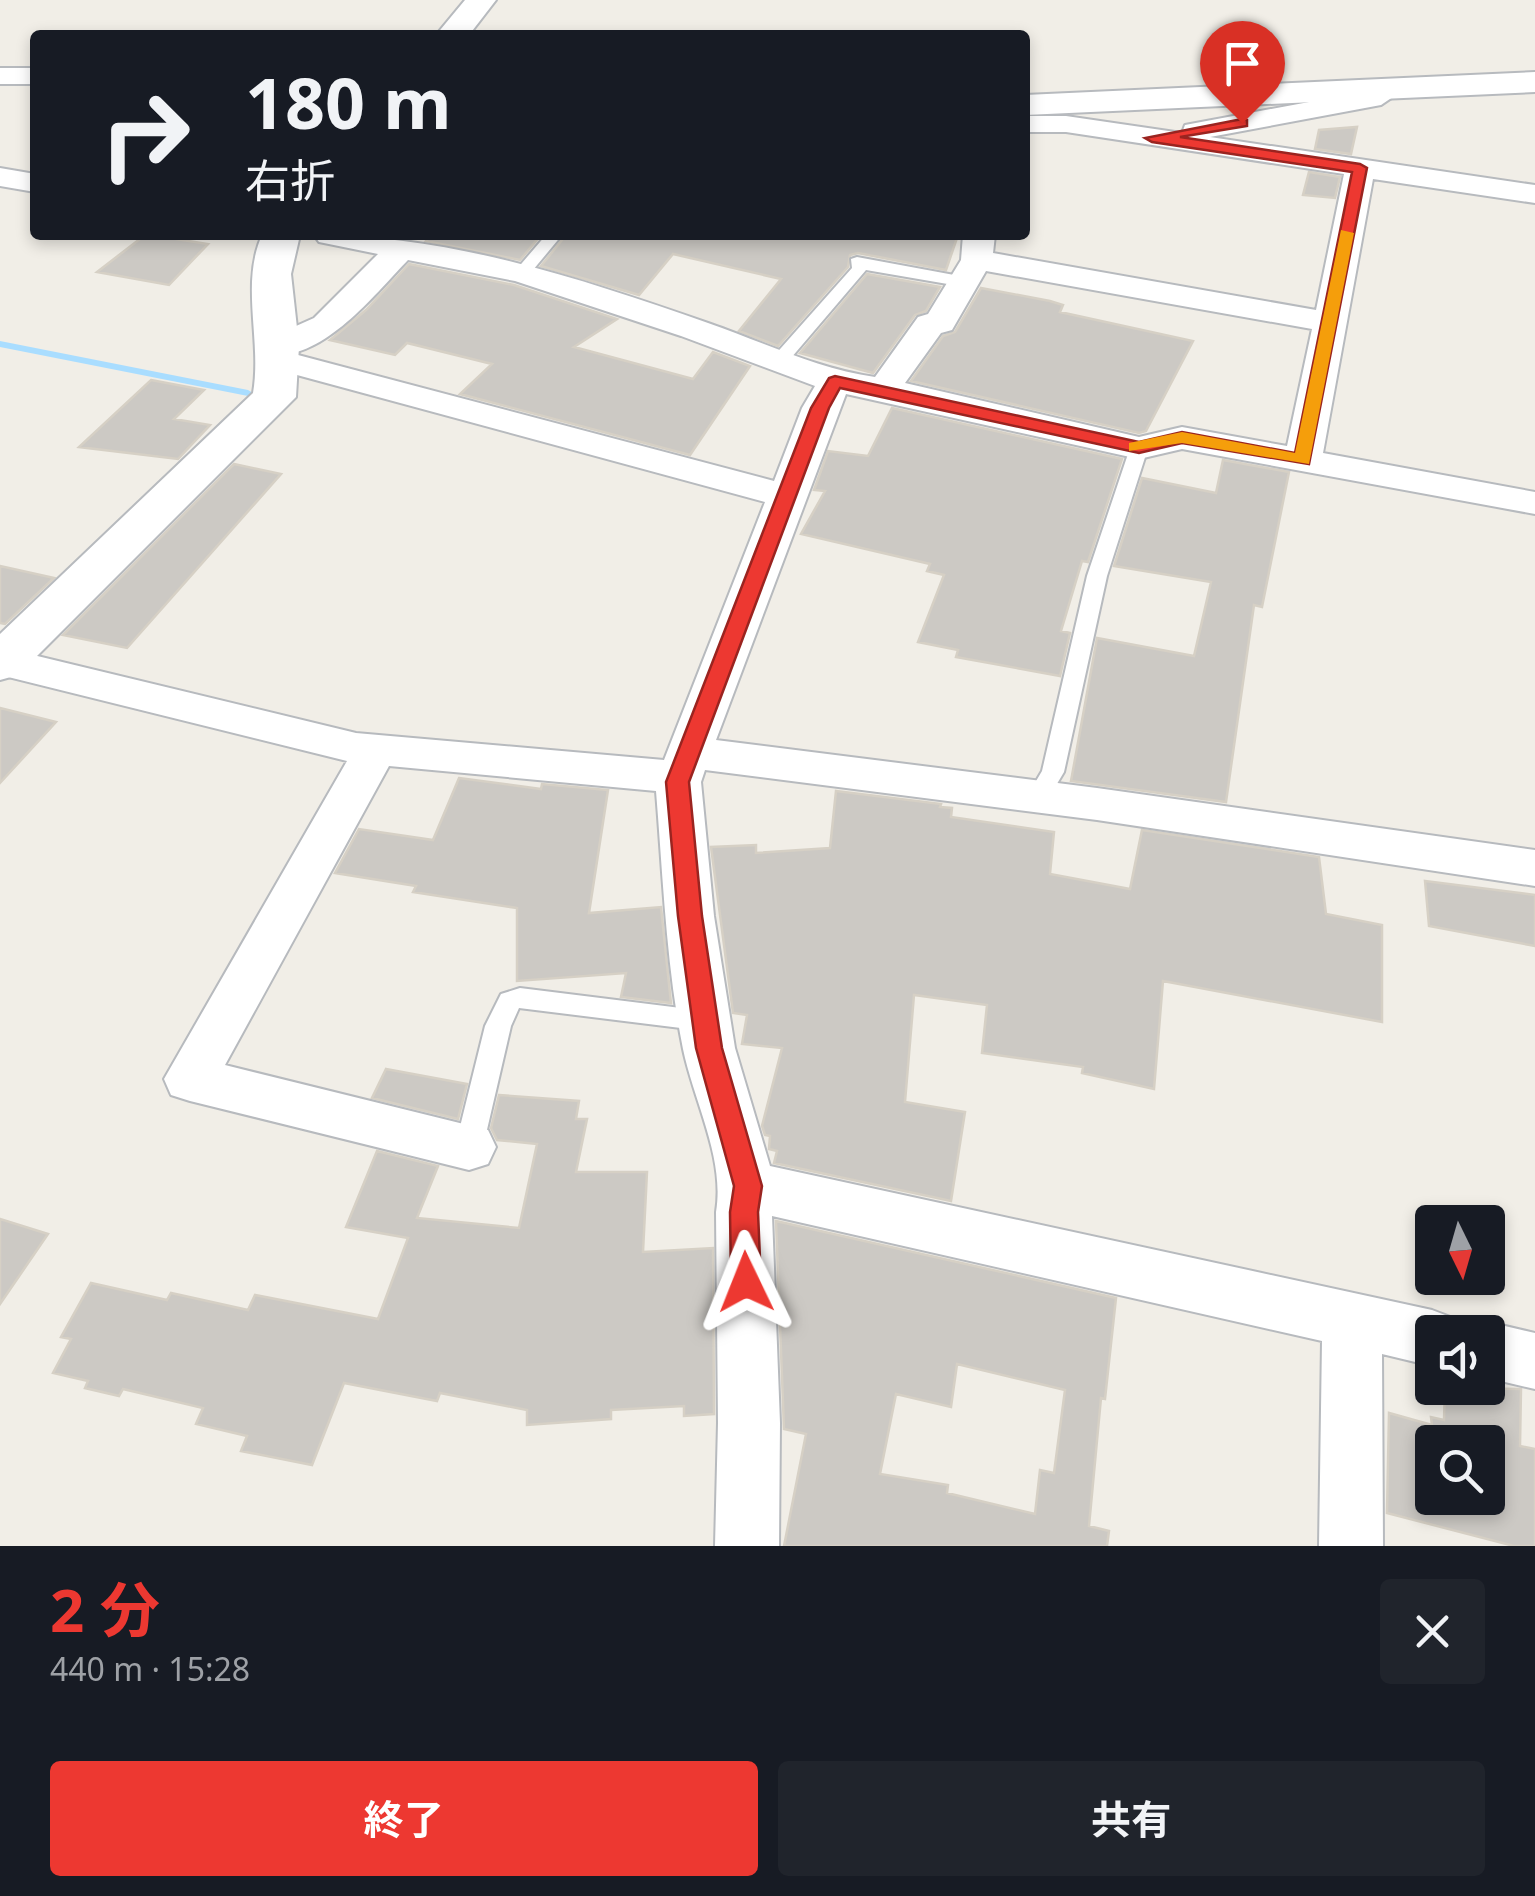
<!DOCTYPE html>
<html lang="ja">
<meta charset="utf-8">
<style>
body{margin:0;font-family:"Noto Sans","Noto Sans JP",sans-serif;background:#20242c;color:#f1f3f6;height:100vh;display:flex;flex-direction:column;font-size:38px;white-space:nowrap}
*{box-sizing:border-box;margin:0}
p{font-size:32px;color:#9ea1a6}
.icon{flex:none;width:55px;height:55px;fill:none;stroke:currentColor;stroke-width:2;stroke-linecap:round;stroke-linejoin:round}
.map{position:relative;height:1546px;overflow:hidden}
.drawer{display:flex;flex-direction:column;background:#171b24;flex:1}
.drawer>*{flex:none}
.hud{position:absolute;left:30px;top:30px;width:1000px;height:210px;border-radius:10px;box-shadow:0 5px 15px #0003;background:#171b24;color:#f1f3f6;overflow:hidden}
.needle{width:65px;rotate:175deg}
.controls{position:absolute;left:1415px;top:1205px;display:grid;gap:20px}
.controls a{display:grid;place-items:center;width:90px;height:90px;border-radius:10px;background:#171b24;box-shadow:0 5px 15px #0003;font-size:50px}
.pin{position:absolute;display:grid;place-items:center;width:85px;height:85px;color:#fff;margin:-102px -42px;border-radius:50% 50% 50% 0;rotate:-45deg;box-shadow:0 0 10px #0007}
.pin .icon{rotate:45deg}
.me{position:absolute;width:110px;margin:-55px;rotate:358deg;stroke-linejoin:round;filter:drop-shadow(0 0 8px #0008)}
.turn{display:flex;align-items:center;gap:35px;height:210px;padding:0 50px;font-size:45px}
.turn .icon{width:130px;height:130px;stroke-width:2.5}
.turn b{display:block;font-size:70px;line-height:85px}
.round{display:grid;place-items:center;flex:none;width:105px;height:105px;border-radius:10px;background:#20242c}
.head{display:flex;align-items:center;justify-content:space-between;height:170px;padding:0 50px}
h1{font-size:60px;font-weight:700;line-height:75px;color:#ed3831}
.button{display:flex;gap:20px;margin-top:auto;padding:20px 50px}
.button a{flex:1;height:115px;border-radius:10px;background:#ed3831;color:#fff;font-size:40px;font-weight:700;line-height:115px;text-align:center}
.button a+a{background:#20242c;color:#f1f3f6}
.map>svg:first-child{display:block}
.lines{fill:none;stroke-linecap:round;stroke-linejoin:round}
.stream{fill:#a9ddff;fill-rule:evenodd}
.building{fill:#ccc9c4;stroke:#d6d0c5;stroke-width:2.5;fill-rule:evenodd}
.service-casing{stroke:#b7babe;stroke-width:4}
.minor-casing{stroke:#b7babe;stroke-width:4}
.tertiary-casing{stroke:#b7babe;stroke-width:4}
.service{fill:#fff;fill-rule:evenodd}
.minor{fill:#fff;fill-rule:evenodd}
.tertiary{fill:#fff;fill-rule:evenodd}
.route{fill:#ed3831;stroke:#9a2420;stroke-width:2.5}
.slow{fill:#f59e0b}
</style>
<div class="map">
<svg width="1535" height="1546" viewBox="0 0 1535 1546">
<rect width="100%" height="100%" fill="#f1eee7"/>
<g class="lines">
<path class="stream" d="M 0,341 L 248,390 L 253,393 L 248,396 L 0,347 Z"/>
</g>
<path class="building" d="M 1357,127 L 1351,154 L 1315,149 L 1319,130 Z
M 1309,172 L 1340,177 L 1335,198 L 1303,195 Z
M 145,235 L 151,235 L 208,244 L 169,285 L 97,272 Z
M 432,235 L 541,235 L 520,260 L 426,241 Z
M 566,235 L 958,235 L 946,270 L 858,253 L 850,255 L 848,267 L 778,346 L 739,331 L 781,279 L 673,254 L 639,295 L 541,266 Z
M 409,264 L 514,285 L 617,319 L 574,347 L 693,379 L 713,352 L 750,366 L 690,455 L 460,394 L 492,364 L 407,343 L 395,355 L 330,340 L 366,310 Z
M 867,274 L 940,287 L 926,311 L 915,315 L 873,373 L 800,353 Z
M 981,288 L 1050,301 L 1063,305 L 1060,312 L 1193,341 L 1146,431 L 1139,433 L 911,381 L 943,336 L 955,332 Z
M 151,380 L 204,390 L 174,419 L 210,425 L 178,459 L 79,447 Z
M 892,408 L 1122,459 L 1088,562 L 1082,561 L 1061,631 L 1070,633 L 1060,676 L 956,657 L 958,650 L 918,642 L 944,575 L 927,571 L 930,564 L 801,534 L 825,491 L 814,490 L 828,451 L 868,456 Z
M 1223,460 L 1289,472 L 1262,607 L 1254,605 L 1226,802 L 1071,781 L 1097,638 L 1194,656 L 1211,582 L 1114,566 L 1142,478 L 1216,493 Z
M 234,464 L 281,474 L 127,648 L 63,635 Z
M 0,566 L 54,578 L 5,624 L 0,623 Z
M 0,708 L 56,722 L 0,783 Z
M 459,778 L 541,789 L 542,784 L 608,790 L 589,913 L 661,907 L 671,1003 L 621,997 L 626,973 L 517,981 L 517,908 L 413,892 L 416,886 L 335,873 L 359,829 L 433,840 Z
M 836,791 L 941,804 L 940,807 L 952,808 L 951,817 L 1054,832 L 1050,874 L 1130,889 L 1142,830 L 1319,857 L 1326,914 L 1382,925 L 1382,1022 L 1163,981 L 1154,1089 L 1082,1073 L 1083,1067 L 982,1053 L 987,1005 L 914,995 L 905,1102 L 965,1112 L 951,1201 L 774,1163 L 777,1151 L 769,1149 L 770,1136 L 765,1135 L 762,1126 L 782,1048 L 742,1044 L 747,1015 L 733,1013 L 711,847 L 756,845 L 756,853 L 830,848 Z
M 1425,881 L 1535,895 L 1535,946 L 1429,926 Z
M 386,1069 L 467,1084 L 458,1119 L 372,1098 Z
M 499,1095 L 579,1101 L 576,1119 L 587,1119 L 576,1172 L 647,1172 L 643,1252 L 713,1248 L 714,1414 L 684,1416 L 684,1406 L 611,1410 L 611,1419 L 527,1425 L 527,1410 L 440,1393 L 437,1401 L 344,1383 L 312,1465 L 241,1451 L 247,1436 L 196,1424 L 203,1408 L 123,1389 L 119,1396 L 85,1388 L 88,1381 L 53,1373 L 71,1339 L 61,1337 L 91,1283 L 167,1300 L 171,1293 L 248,1310 L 255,1295 L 378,1319 L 408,1238 L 346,1227 L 377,1151 L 438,1166 L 417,1218 L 519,1228 L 537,1144 L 497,1140 L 491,1128 Z
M 0,1219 L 48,1234 L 0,1304 Z
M 776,1221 L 1116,1298 L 1105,1399 L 1101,1398 L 1089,1526 L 1109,1531 L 1107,1546 L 784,1546 L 806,1434 L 784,1429 ZM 957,1364 L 1065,1390 L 1054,1473 L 1040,1470 L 1035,1514 L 947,1493 L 948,1485 L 880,1474 L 896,1394 L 951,1407 Z
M 1445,1388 L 1521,1389 L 1520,1446 L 1535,1449 L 1535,1546 L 1514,1546 L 1387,1513 L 1389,1413 L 1432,1425 L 1431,1417 L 1444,1420 ZM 1432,1442 L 1488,1442 L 1488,1498 L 1432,1498 Z"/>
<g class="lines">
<defs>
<path id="service" d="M 546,235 L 562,235 L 528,276 L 516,276 L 516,270 Z
M 857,257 L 965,277 L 973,282 L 965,287 L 866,270 L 785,365 L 773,365 L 773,357 L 852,268 L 851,259 Z
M 1139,443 L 1148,448 L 1107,576 L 1064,772 L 1045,804 L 1037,806 L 1026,798 L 1042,771 L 1087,576 L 1130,448 Z
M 520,988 L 705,1011 L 714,1014 L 718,1021 L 714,1028 L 705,1031 L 519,1008 L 511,1026 L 483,1147 L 479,1155 L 469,1159 L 459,1155 L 455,1147 L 485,1026 L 501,994 Z"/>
<path id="minor" d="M 0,68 L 35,68 L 35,84 L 0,84 Z
M 1392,80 L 1406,88 L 1381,105 L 1210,137 L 1535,185 L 1535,203 L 1373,179 L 1323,453 L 1535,492 L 1535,514 L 1182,449 L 1139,459 L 846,394 L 716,740 L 1097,788 L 1535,850 L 1535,886 L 1097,820 L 705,770 L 701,782 L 714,916 L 735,1048 L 770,1166 L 1432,1310 L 1453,1318 L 1459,1332 L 1432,1332 L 1432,1366 L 1382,1354 L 1383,1546 L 1319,1546 L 1322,1341 L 772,1216 L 780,1423 L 779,1546 L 715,1546 L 718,1423 L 716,1212 C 725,1158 694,1102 683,1049 C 666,965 663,876 656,791 L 389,766 L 225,1065 L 488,1130 L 496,1147 L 488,1164 L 469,1170 L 190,1101 L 171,1095 L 164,1079 L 347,761 L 0,675 L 0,647 L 356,733 L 664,760 L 765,502 L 297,375 L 266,374 L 261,367 L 266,360 L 298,355 L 774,481 L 802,408 L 815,386 L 681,336 L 515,281 L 408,260 C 376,293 319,366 267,353 L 262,346 L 267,339 L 314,318 L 378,254 L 319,242 L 314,235 C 449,235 580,278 708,323 C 763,342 817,369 875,377 L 918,317 L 928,314 L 961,260 L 963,235 L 995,235 L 993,253 L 1316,310 L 1344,174 L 1066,132 L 1025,132 L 1025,116 L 1066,116 L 1182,133 L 1185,125 L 1363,92 ZM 986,271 L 1312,329 L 1287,446 L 1182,427 L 1139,437 L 905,383 L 941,333 L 952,330 Z
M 0,168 L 35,174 L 35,192 L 0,186 Z
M 1488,1322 L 1535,1333 L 1535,1389 L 1488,1378 L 1488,1332 L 1466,1332 Z"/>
<path id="tertiary" d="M 465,0 L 496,0 L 469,35 L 436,35 Z
M 1535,72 L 1535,92 L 1025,115 L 1025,95 Z
M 262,235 L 300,235 L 291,274 L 299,346 L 296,397 L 18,675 L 0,680 L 0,634 L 253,393 C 262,341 240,284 262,235 Z"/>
</defs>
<use href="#service" class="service-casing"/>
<use href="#minor" class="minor-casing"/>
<use href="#tertiary" class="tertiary-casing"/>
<use href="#service" class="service"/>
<use href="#minor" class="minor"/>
<use href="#tertiary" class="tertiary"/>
</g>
<path class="route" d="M 1242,119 L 1247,120 L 1247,126 L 1180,137 L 1360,164 L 1367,168 L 1309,464 L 1182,443 L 1139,453 L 840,388 L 829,408 L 689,782 L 702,916 L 722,1048 L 762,1186 L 758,1212 L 761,1282 L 756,1291 L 746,1295 L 736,1291 L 731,1282 L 730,1212 L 734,1186 L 696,1048 L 678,916 L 666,782 L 811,408 L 829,378 L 835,376 L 1139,442 L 1182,432 L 1295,453 L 1352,172 L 1152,142 L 1145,138 Z"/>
<path class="slow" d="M 1341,230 L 1354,233 L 1309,464 L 1182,443 L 1129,451 L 1129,443 L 1182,432 L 1295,453 Z"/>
</svg>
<div class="controls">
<a><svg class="needle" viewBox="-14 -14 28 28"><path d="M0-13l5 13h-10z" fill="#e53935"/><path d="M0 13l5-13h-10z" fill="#9ea1a6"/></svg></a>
<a><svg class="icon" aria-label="sound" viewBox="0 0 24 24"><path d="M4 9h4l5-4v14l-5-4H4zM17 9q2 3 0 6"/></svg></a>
<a><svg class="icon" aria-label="search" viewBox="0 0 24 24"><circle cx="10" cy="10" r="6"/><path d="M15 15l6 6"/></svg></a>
</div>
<div class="pin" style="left:1242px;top:123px;background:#d93025"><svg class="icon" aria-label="arrive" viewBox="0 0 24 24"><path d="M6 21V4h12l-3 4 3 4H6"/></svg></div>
<svg class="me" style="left:746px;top:1282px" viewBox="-20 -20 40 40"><path d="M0-17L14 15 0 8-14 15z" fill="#ed3831" stroke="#fff" stroke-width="4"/></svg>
<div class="hud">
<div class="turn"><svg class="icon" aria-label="right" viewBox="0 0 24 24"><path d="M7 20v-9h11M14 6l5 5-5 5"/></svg><div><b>180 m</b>右折</div></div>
</div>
</div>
<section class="drawer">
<div class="head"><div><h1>2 分</h1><p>440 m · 15:28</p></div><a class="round"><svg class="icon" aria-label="close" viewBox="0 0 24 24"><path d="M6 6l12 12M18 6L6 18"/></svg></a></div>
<div class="button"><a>終了</a><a>共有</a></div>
</section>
